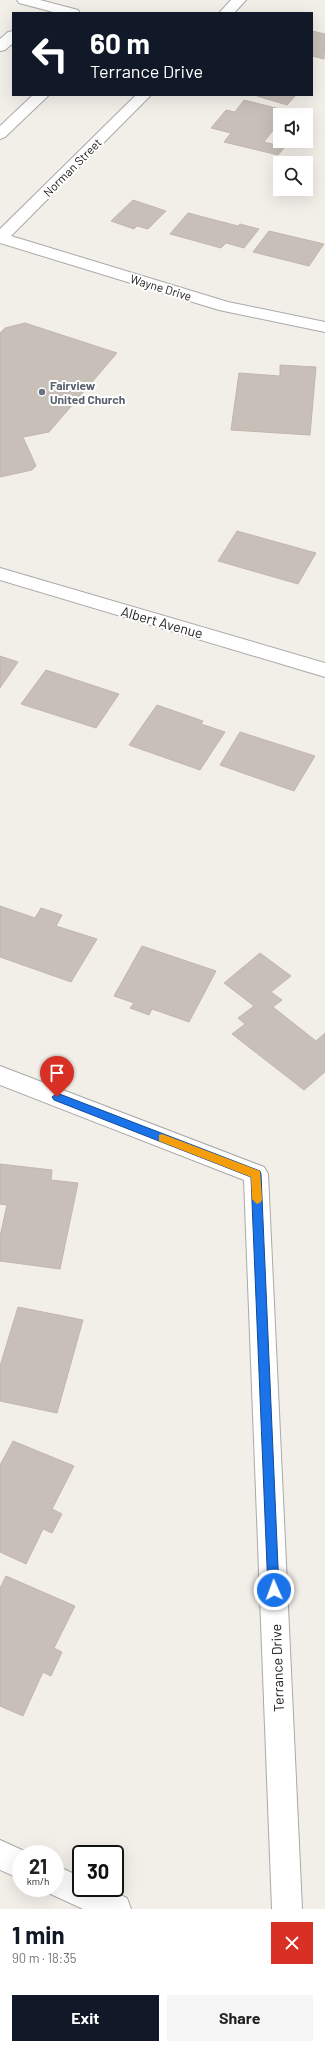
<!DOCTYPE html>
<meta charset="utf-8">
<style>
body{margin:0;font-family:Barlow,sans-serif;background:#f6f6f6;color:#222;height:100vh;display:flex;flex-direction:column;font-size:15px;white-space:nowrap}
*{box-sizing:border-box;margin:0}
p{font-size:13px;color:#767676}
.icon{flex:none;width:22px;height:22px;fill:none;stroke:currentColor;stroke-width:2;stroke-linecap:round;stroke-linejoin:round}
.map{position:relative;height:1909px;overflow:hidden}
.side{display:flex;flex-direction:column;background:#fff;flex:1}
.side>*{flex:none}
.banner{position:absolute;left:12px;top:12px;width:301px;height:84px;border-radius:0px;box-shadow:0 4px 16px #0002;background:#111827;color:#fff;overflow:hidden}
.fabs{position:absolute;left:273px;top:108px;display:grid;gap:8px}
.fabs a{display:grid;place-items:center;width:40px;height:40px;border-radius:0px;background:#fff;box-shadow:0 4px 16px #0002;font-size:20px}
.speed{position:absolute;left:12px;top:1845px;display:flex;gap:8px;font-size:20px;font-weight:700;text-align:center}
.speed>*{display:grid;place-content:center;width:52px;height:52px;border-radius:50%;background:#fff;box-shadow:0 4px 16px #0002;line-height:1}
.speed small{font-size:10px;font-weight:400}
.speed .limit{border:2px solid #111;border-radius:6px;background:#fff;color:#111}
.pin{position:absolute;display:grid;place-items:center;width:34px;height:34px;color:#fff;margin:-41px -17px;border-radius:50% 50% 50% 0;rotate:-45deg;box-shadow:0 0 4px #0007}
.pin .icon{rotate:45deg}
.me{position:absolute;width:44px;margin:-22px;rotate:358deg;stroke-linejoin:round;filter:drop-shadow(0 0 3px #0008)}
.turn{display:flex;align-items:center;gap:14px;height:84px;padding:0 12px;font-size:18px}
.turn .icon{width:52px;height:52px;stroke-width:2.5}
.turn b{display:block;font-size:28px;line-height:34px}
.round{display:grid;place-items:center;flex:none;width:42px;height:42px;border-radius:0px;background:#f6f6f6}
.overview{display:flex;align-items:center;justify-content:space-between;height:68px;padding:0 12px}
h1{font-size:24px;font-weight:700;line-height:30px;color:#111827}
.cta{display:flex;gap:8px;margin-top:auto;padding:8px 12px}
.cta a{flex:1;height:46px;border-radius:0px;background:#111827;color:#fff;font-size:16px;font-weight:700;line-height:46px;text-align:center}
.cta a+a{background:#f6f6f6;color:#222}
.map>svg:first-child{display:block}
.building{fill:#c7bfb8;stroke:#c4b6ab}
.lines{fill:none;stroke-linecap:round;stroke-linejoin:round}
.minor-casing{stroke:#a9a9a9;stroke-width:2}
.minor{fill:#fff;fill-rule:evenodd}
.route{fill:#1a73e8;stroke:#114b97}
.slow{fill:#f59e0b}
.worship-dot{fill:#6b7280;stroke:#fff;stroke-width:1.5}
.labels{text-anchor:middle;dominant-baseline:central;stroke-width:4;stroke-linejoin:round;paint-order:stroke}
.far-street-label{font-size:12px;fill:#222;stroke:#fff}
.far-worship-label{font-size:12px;font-weight:bold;fill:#5b616d;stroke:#fff;text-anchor:start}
.street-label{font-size:14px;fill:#222;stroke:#fff}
</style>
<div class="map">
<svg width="325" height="1909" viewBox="0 0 325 1909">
<rect width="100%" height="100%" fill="#f2efe9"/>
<path class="building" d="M 312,31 L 325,34 L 324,59 L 312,56 Z
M 258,95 L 296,95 L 287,105 L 257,96 Z
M 244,100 L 288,111 L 285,115 L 280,115 L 280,121 L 264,142 L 285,147 L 278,155 L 224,142 L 231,133 L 211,128 L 226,110 L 235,112 Z
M 133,200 L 166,211 L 148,229 L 137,226 L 134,229 L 111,221 Z
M 188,213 L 238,226 L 240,224 L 259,229 L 244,248 L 226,243 L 221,248 L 170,234 Z
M 269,231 L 324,244 L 309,266 L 253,252 Z
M 25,323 L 117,353 L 49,432 L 23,437 L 36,466 L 32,470 L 0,477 L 0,333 L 5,328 Z
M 280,365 L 316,367 L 310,435 L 231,430 L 239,373 L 280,376 Z
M 237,531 L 316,553 L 298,584 L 218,561 Z
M 0,656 L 18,662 L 0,688 Z
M 46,670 L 119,694 L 96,728 L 21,704 Z
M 157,705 L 203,721 L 201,724 L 225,732 L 200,770 L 129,745 Z
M 240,732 L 315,756 L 294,791 L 220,765 Z
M 0,906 L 35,918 L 41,908 L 62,915 L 56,926 L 97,939 L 71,982 L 0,957 Z
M 142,946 L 216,971 L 189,1022 L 152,1009 L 149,1015 L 130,1008 L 134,1003 L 114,996 Z
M 260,953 L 291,976 L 271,992 L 282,1000 L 273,1007 L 316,1041 L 325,1033 L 325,1072 L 304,1090 L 232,1034 L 245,1024 L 238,1018 L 254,1006 L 224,983 Z
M 0,1164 L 52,1170 L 51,1180 L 78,1183 L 60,1269 L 0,1261 L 0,1236 L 7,1205 L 0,1204 Z
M 18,1307 L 83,1320 L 57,1413 L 0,1401 L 0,1366 Z
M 13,1441 L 74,1466 L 52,1509 L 62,1514 L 52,1533 L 43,1529 L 26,1564 L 0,1552 L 0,1465 Z
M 6,1576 L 75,1606 L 54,1648 L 62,1652 L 51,1676 L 43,1672 L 23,1716 L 0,1706 L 0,1588 Z"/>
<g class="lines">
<defs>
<path id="minor" d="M 17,0 L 40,0 L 78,10 L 80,13 L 57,13 L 19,3 Z
M 231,0 L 246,0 L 234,13 L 219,13 Z
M 13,31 L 13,43 L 5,50 L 0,51 L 0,39 L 8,32 Z
M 33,95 L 49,95 L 5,137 L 0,139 L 0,126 Z
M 136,95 L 151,95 L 11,236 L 228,302 L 325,322 L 325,332 L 219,310 L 0,243 L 0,229 Z
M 0,568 L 325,663 L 325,677 L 0,580 Z
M 0,1066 L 264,1167 L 268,1174 L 302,1909 L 272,1909 L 244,1180 L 0,1085 Z
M 0,1840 L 31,1854 L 21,1854 L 21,1879 L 0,1870 Z
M 55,1865 L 81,1877 L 81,1888 L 105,1888 L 127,1898 L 131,1909 L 83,1909 L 44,1891 L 43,1888 L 55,1888 Z"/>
</defs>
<use href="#minor" class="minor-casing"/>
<use href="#minor" class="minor"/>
</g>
<path class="route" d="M 57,1093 L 260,1171 L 261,1174 L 279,1590 L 278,1593 L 274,1595 L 269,1593 L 268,1590 L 251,1177 L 54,1100 L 52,1097 Z"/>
<path class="slow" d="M 162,1134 L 260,1171 L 262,1199 L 261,1202 L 257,1204 L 252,1199 L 251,1177 L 159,1141 L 159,1135 Z"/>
<circle class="worship-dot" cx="42" cy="392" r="4"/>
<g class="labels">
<g class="far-street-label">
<text transform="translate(72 167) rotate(-45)">Norman Street</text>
<text transform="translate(161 287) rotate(17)">Wayne Drive</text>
</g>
<g class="far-worship-label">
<text x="50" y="385">Fairview<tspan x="50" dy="14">United Church</tspan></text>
</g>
<g class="street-label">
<text transform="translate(162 622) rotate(16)">Albert Avenue</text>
<text transform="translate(277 1668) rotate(-92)">Terrance Drive</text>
</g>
</g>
</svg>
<div class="fabs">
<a><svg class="icon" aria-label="sound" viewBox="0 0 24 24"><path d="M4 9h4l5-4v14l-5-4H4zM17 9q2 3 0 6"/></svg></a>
<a><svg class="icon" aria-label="search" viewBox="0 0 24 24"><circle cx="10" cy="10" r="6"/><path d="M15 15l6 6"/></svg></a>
</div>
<div class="speed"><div>21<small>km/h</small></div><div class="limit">30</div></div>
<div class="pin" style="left:57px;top:1097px;background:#d93025"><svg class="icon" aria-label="arrive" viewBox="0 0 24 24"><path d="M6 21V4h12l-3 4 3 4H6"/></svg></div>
<svg class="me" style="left:274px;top:1590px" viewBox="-20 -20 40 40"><circle r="17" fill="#1a73e8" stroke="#fff" stroke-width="3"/><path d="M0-11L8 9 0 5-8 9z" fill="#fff"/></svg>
<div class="banner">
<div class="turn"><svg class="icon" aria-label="left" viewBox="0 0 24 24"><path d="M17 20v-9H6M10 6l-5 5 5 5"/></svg><div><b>60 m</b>Terrance Drive</div></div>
</div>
</div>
<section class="side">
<div class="overview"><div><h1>1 min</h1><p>90 m · 18:35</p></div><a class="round" style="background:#d93025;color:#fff"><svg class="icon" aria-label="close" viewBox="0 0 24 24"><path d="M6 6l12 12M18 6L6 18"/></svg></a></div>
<div class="cta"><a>Exit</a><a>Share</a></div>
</section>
